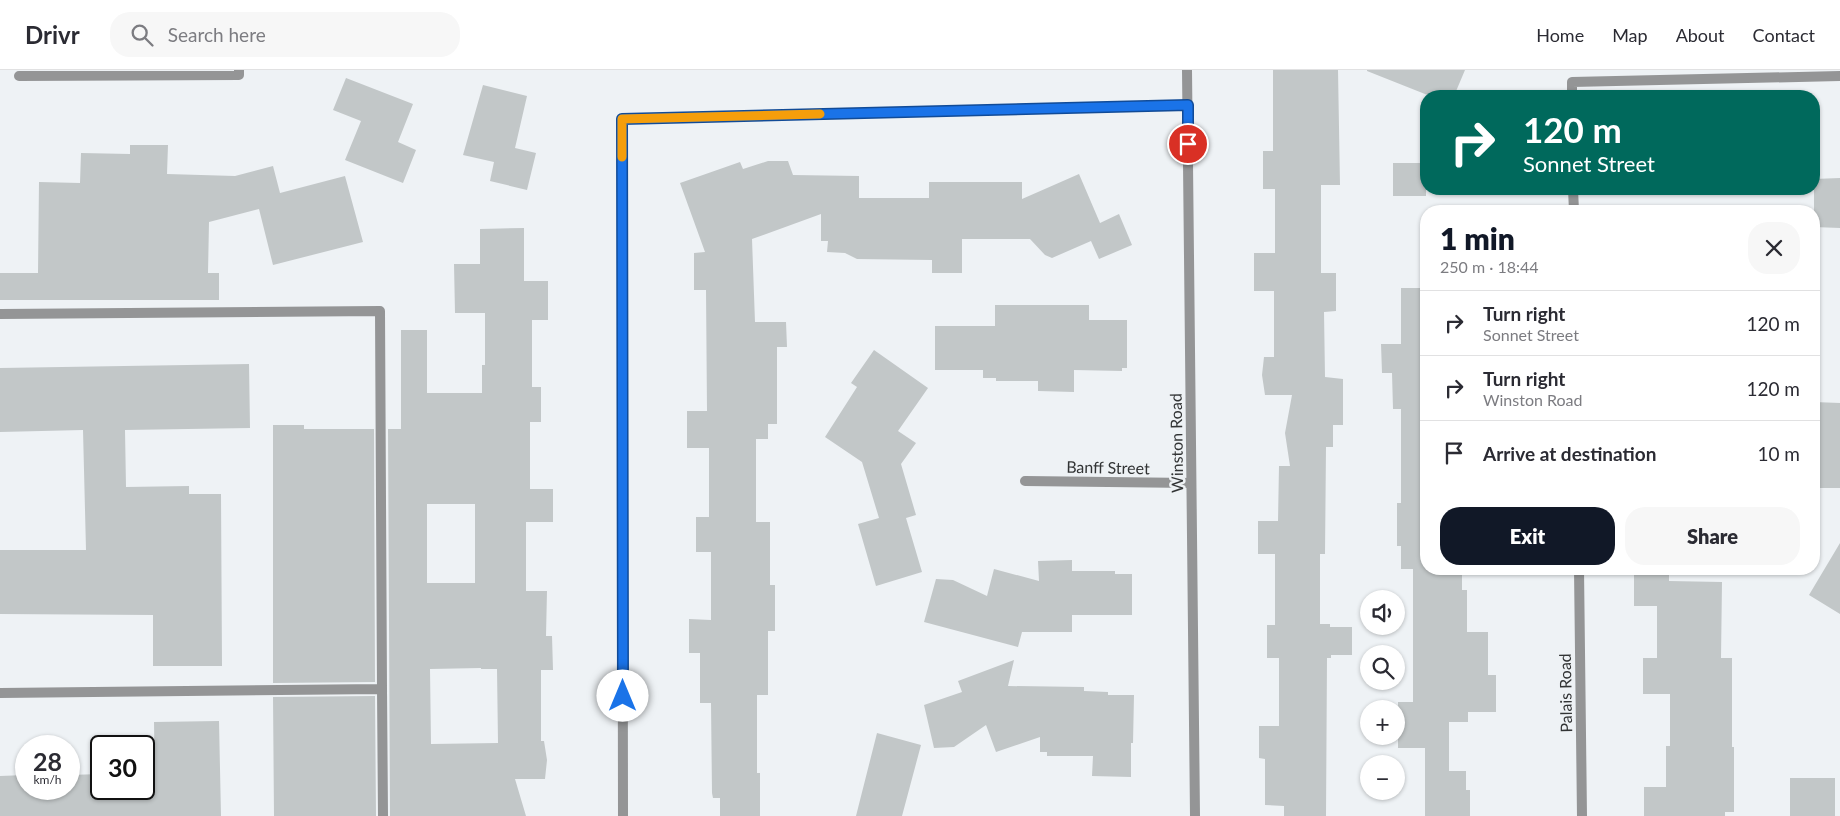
<!DOCTYPE html>
<meta charset="utf-8">
<style>
body{margin:0;font-family:Lato,sans-serif;background:#f7f7f7;color:#2b2b33;height:100vh;display:flex;flex-direction:column;font-size:19px;white-space:nowrap}
*{box-sizing:border-box;margin:0}
p{font-size:16px;color:#7c7c81}
.icon{flex:none;width:28px;height:28px;fill:none;stroke:currentColor;stroke-width:2;stroke-linecap:round;stroke-linejoin:round}
.map{position:relative;flex:1;overflow:hidden}
.details{position:absolute;left:1420px;top:135px;width:400px;height:370px;display:flex;flex-direction:column;background:#fff;border-radius:20px;box-shadow:0 1px 4px #0004}
.details>*{flex:none}
.top-card{position:absolute;left:1420px;top:20px;width:400px;height:105px;border-radius:20px;box-shadow:0 1px 4px #0004;background:#00695c;color:#fff;overflow:hidden}
.tools{position:absolute;left:1360px;top:520px;display:grid;gap:10px}
.tools a{display:grid;place-items:center;width:45px;height:45px;border-radius:50%;background:#fff;box-shadow:0 1px 4px #0004;font-size:25px}
.speed{position:absolute;left:15px;top:665px;display:flex;gap:10px;font-size:25px;font-weight:700;text-align:center}
.speed>*{display:grid;place-content:center;width:65px;height:65px;border-radius:50%;background:#fff;box-shadow:0 1px 4px #0004;line-height:1}
.speed small{font-size:12px;font-weight:400}
.speed .limit{border:2px solid #111;border-radius:8px;background:#fff;color:#111}
.pin{position:absolute;display:grid;place-items:center;width:42px;height:42px;color:#fff;margin:-21px;border:2px solid #fff;border-radius:50%;box-shadow:0 1px 5px #0007}
.me{position:absolute;width:55px;margin:-28px;rotate:0deg;stroke-linejoin:round;filter:drop-shadow(0 0 4px #0008)}
.turn{display:flex;align-items:center;gap:18px;height:105px;padding:0 20px;font-size:22px}
.turn .icon{width:65px;height:65px;stroke-width:2.5}
.turn b{display:block;font-size:35px;line-height:42px}
.round{display:grid;place-items:center;flex:none;width:52px;height:52px;border-radius:20px;background:#f7f7f7}
.summary{display:flex;align-items:center;justify-content:space-between;height:85px;padding:0 20px}
h1{font-size:30px;font-weight:800;line-height:38px;color:#111827}
.cta{display:flex;gap:10px;margin-top:auto;padding:10px 20px}
.cta a{flex:1;height:58px;border-radius:20px;background:#111827;color:#fff;font-size:20px;font-weight:800;line-height:58px;text-align:center}
.cta a+a{background:#f7f7f7;color:#2b2b33}
ul{padding:0;list-style:none}
li{display:flex;align-items:center;gap:15px;height:65px;padding:0 20px;border-top:1px solid #e1e1e2}
li div{flex:1}
li b{display:block;font-size:19px}
li em{font-style:normal}
header{display:flex;align-items:center;gap:30px;box-sizing:border-box;height:70px;padding:0 25px;background:#fff;border-bottom:1px solid #e1e1e2}
header strong{font-size:24px}
nav{display:flex;gap:28px;margin-inline-start:auto;font-size:18px}
.search{width:350px;height:45px;background:#f7f7f7;display:flex;align-items:center;gap:12px;box-sizing:border-box;padding:0 18px;border-radius:20px;color:#7c7c81;font-size:19px}
.map>svg:first-child{display:block}
.building{fill:#c2c7c8;fill-rule:evenodd}
.lines{fill:none;stroke-linecap:round;stroke-linejoin:round}
.service{stroke:#949596;stroke-width:10}
.minor{stroke:#949596;stroke-width:10}
.route-casing{stroke:#114b97;stroke-width:12}
.route{stroke:#1a73e8;stroke-width:9}
.slow{stroke:#f59e0b;stroke-width:9}
.labels{text-anchor:middle;dominant-baseline:central;stroke-width:5;stroke-linejoin:round;paint-order:stroke}
.street-label{font-size:16px;fill:#323435;stroke:#eef2f5}
</style>
<header>
<strong>Drivr</strong>
<div class="search"><svg class="icon" aria-label="search" viewBox="0 0 24 24"><circle cx="10" cy="10" r="6"/><path d="M15 15l6 6"/></svg>Search here</div>
<nav><a>Home</a><a>Map</a><a>About</a><a>Contact</a></nav>
</header>
<div class="map">
<svg width="1840" height="746" viewBox="0 0 1840 746">
<rect width="100%" height="100%" fill="#eef2f5"/>
<path class="building" d="M 1273,0 L 1338,0 L 1340,115 L 1321,115 L 1321,203 L 1336,203 L 1336,241 L 1324,242 L 1325,307 L 1343,309 L 1343,355 L 1333,355 L 1333,377 L 1326,377 L 1325,484 L 1320,484 L 1320,554 L 1330,554 L 1330,557 L 1352,557 L 1352,585 L 1331,585 L 1331,588 L 1327,588 L 1326,746 L 1284,746 L 1284,736 L 1265,735 L 1265,689 L 1259,688 L 1259,656 L 1279,656 L 1279,588 L 1267,588 L 1267,555 L 1275,555 L 1275,484 L 1258,484 L 1258,451 L 1278,451 L 1279,396 L 1290,396 L 1285,363 L 1292,325 L 1265,325 L 1262,305 L 1264,287 L 1274,287 L 1274,221 L 1254,221 L 1254,183 L 1275,183 L 1275,119 L 1263,119 L 1263,81 L 1273,81 Z
M 1367,0 L 1465,0 L 1454,26 L 1430,26 L 1367,1 Z
M 346,8 L 413,34 L 398,72 L 416,80 L 403,113 L 345,90 L 361,51 L 333,40 Z
M 483,15 L 527,26 L 515,78 L 536,83 L 527,120 L 490,111 L 494,92 L 463,85 Z
M 130,75 L 168,75 L 167,104 L 235,106 L 273,96 L 280,123 L 345,106 L 363,172 L 273,195 L 259,139 L 209,152 L 208,203 L 219,203 L 219,230 L 0,230 L 0,203 L 38,203 L 39,112 L 80,113 L 81,83 L 130,84 Z
M 768,91 L 788,91 L 793,105 L 859,106 L 859,128 L 929,128 L 929,112 L 1022,112 L 1022,129 L 1079,104 L 1100,153 L 1119,144 L 1132,175 L 1099,189 L 1091,171 L 1052,188 L 1045,185 L 1030,169 L 962,169 L 962,203 L 932,203 L 932,190 L 857,189 L 845,183 L 827,182 L 828,171 L 821,171 L 821,144 L 752,169 L 755,252 L 786,252 L 787,277 L 777,277 L 777,354 L 768,354 L 768,369 L 756,369 L 756,452 L 770,452 L 770,515 L 775,515 L 775,561 L 768,561 L 768,625 L 757,625 L 757,703 L 760,703 L 760,746 L 720,746 L 720,728 L 713,728 L 712,723 L 711,633 L 700,633 L 700,583 L 689,583 L 689,549 L 711,550 L 711,482 L 696,482 L 696,447 L 709,447 L 709,378 L 687,378 L 687,341 L 707,341 L 706,220 L 694,220 L 694,183 L 705,182 L 680,113 L 740,92 L 743,99 Z
M 1393,93 L 1426,93 L 1426,126 L 1393,126 Z
M 1840,108 L 1840,158 L 1814,157 L 1814,109 Z
M 524,158 L 524,211 L 548,211 L 548,250 L 532,250 L 532,317 L 541,317 L 541,352 L 530,352 L 530,419 L 553,419 L 553,452 L 526,452 L 526,521 L 547,521 L 546,566 L 552,566 L 553,600 L 541,600 L 541,671 L 544,671 L 547,690 L 545,709 L 515,709 L 526,746 L 390,746 L 388,359 L 401,359 L 401,260 L 427,260 L 427,323 L 482,323 L 482,295 L 485,295 L 485,243 L 455,243 L 454,194 L 480,194 L 480,159 ZM 427,434 L 475,434 L 475,513 L 427,513 ZM 481,598 L 481,599 L 497,599 L 498,673 L 431,674 L 430,599 Z
M 1401,218 L 1426,218 L 1426,499 L 1462,499 L 1462,520 L 1467,520 L 1467,562 L 1488,562 L 1488,605 L 1496,605 L 1496,642 L 1468,642 L 1468,652 L 1449,652 L 1449,701 L 1466,701 L 1466,720 L 1470,720 L 1470,746 L 1425,746 L 1425,678 L 1398,678 L 1398,632 L 1413,632 L 1413,499 L 1401,499 L 1401,476 L 1397,476 L 1397,433 L 1401,433 L 1401,339 L 1393,339 L 1392,303 L 1382,303 L 1381,274 L 1401,274 Z
M 995,235 L 1089,235 L 1089,250 L 1127,250 L 1127,298 L 1122,298 L 1122,301 L 1074,300 L 1074,322 L 1038,321 L 1038,311 L 996,311 L 996,308 L 983,308 L 983,300 L 935,300 L 935,256 L 995,256 Z
M 874,280 L 928,318 L 898,361 L 916,373 L 901,394 L 916,445 L 906,448 L 922,502 L 876,516 L 858,454 L 879,448 L 862,392 L 825,367 L 857,317 L 851,313 Z
M 249,294 L 250,358 L 125,360 L 126,417 L 189,416 L 189,424 L 221,424 L 222,596 L 153,596 L 153,545 L 0,544 L 0,480 L 86,480 L 83,360 L 0,362 L 0,298 Z
M 1814,332 L 1840,333 L 1840,418 L 1814,418 Z
M 273,355 L 304,355 L 304,359 L 374,359 L 375,612 L 273,613 Z
M 1840,473 L 1840,544 L 1809,525 Z
M 1072,490 L 1072,501 L 1115,501 L 1115,504 L 1132,504 L 1132,545 L 1072,545 L 1072,562 L 1022,562 L 1018,577 L 924,552 L 936,509 L 953,510 L 987,526 L 994,499 L 1039,511 L 1038,491 Z
M 1634,500 L 1669,500 L 1669,511 L 1722,512 L 1721,588 L 1732,588 L 1732,677 L 1734,677 L 1734,742 L 1725,742 L 1725,746 L 1644,746 L 1644,717 L 1666,717 L 1666,676 L 1670,676 L 1670,624 L 1643,624 L 1643,588 L 1657,588 L 1657,536 L 1634,536 Z
M 1014,590 L 1008,616 L 1084,617 L 1084,621 L 1108,622 L 1108,625 L 1134,625 L 1133,673 L 1131,673 L 1131,707 L 1092,706 L 1093,686 L 1047,686 L 1047,682 L 1040,682 L 1040,667 L 996,682 L 986,655 L 954,677 L 934,678 L 924,635 L 962,622 L 958,611 Z
M 375,626 L 376,746 L 274,746 L 273,627 Z
M 219,651 L 221,746 L 0,746 L 0,706 L 26,705 L 26,719 L 69,719 L 69,705 L 101,704 L 101,719 L 155,719 L 154,652 Z
M 877,663 L 921,675 L 902,746 L 856,746 Z
M 1790,708 L 1835,708 L 1835,746 L 1790,746 Z"/>
<g class="lines">
<path class="service" d="M 0,244 L 380,241 L 382,619
M 0,623 L 382,619 L 383,746"/>
<path class="minor" d="M 1187,0 L 1195,746
M 19,6 L 239,5 L 239,0
M 1572,26 L 1572,12 L 1840,6
M 1573,119 L 1574,141
M 1025,411 L 1191,413
M 1579,499 L 1582,746
M 623,746 L 622,49 L 1188,35"/>
</g>
<g class="lines">
<defs>
<path id="route" d="M 623,626 L 622,49 L 1188,35 L 1188,74"/>
</defs>
<use href="#route" class="route-casing"/>
<use href="#route" class="route"/>
<path class="slow" d="M 622,87 L 622,49 L 820,44"/>
</g>
<g class="labels">
<g class="street-label">
<text transform="translate(1176 373) rotate(-91)">Winston Road</text>
<text transform="translate(1108 397) rotate(1)">Banff Street</text>
<text transform="translate(1565 623) rotate(-91)">Palais Road</text>
</g>
</g>
</svg>
<div class="tools">
<a><svg class="icon" aria-label="sound" viewBox="0 0 24 24"><path d="M4 9h4l5-4v14l-5-4H4zM17 9q2 3 0 6"/></svg></a>
<a><svg class="icon" aria-label="search" viewBox="0 0 24 24"><circle cx="10" cy="10" r="6"/><path d="M15 15l6 6"/></svg></a>
<a>+</a>
<a>−</a>
</div>
<div class="speed"><div>28<small>km/h</small></div><div class="limit">30</div></div>
<div class="pin" style="left:1188px;top:74px;background:#d93025"><svg class="icon" aria-label="arrive" viewBox="0 0 24 24"><path d="M6 21V4h12l-3 4 3 4H6"/></svg></div>
<svg class="me" style="left:623px;top:626px" viewBox="-20 -20 40 40"><circle r="19" fill="#fff"/><path d="M0-13L10 11 0 6-10 11z" fill="#1a73e8"/></svg>
<div class="top-card">
<div class="turn"><svg class="icon" aria-label="right" viewBox="0 0 24 24"><path d="M7 20v-9h11M14 6l5 5-5 5"/></svg><div><b>120 m</b>Sonnet Street</div></div>
</div>
<section class="details">
<div class="summary"><div><h1>1 min</h1><p>250 m · 18:44</p></div><a class="round"><svg class="icon" aria-label="close" viewBox="0 0 24 24"><path d="M6 6l12 12M18 6L6 18"/></svg></a></div>
<ul>
<li><svg class="icon" aria-label="right" viewBox="0 0 24 24"><path d="M7 20v-9h11M14 6l5 5-5 5"/></svg><div><b>Turn right</b><p>Sonnet Street</p></div><em>120 m</em></li>
<li><svg class="icon" aria-label="right" viewBox="0 0 24 24"><path d="M7 20v-9h11M14 6l5 5-5 5"/></svg><div><b>Turn right</b><p>Winston Road</p></div><em>120 m</em></li>
<li><svg class="icon" aria-label="arrive" viewBox="0 0 24 24"><path d="M6 21V4h12l-3 4 3 4H6"/></svg><div><b>Arrive at destination</b></div><em>10 m</em></li>
</ul>
<div class="cta"><a>Exit</a><a>Share</a></div>
</section>
</div>
